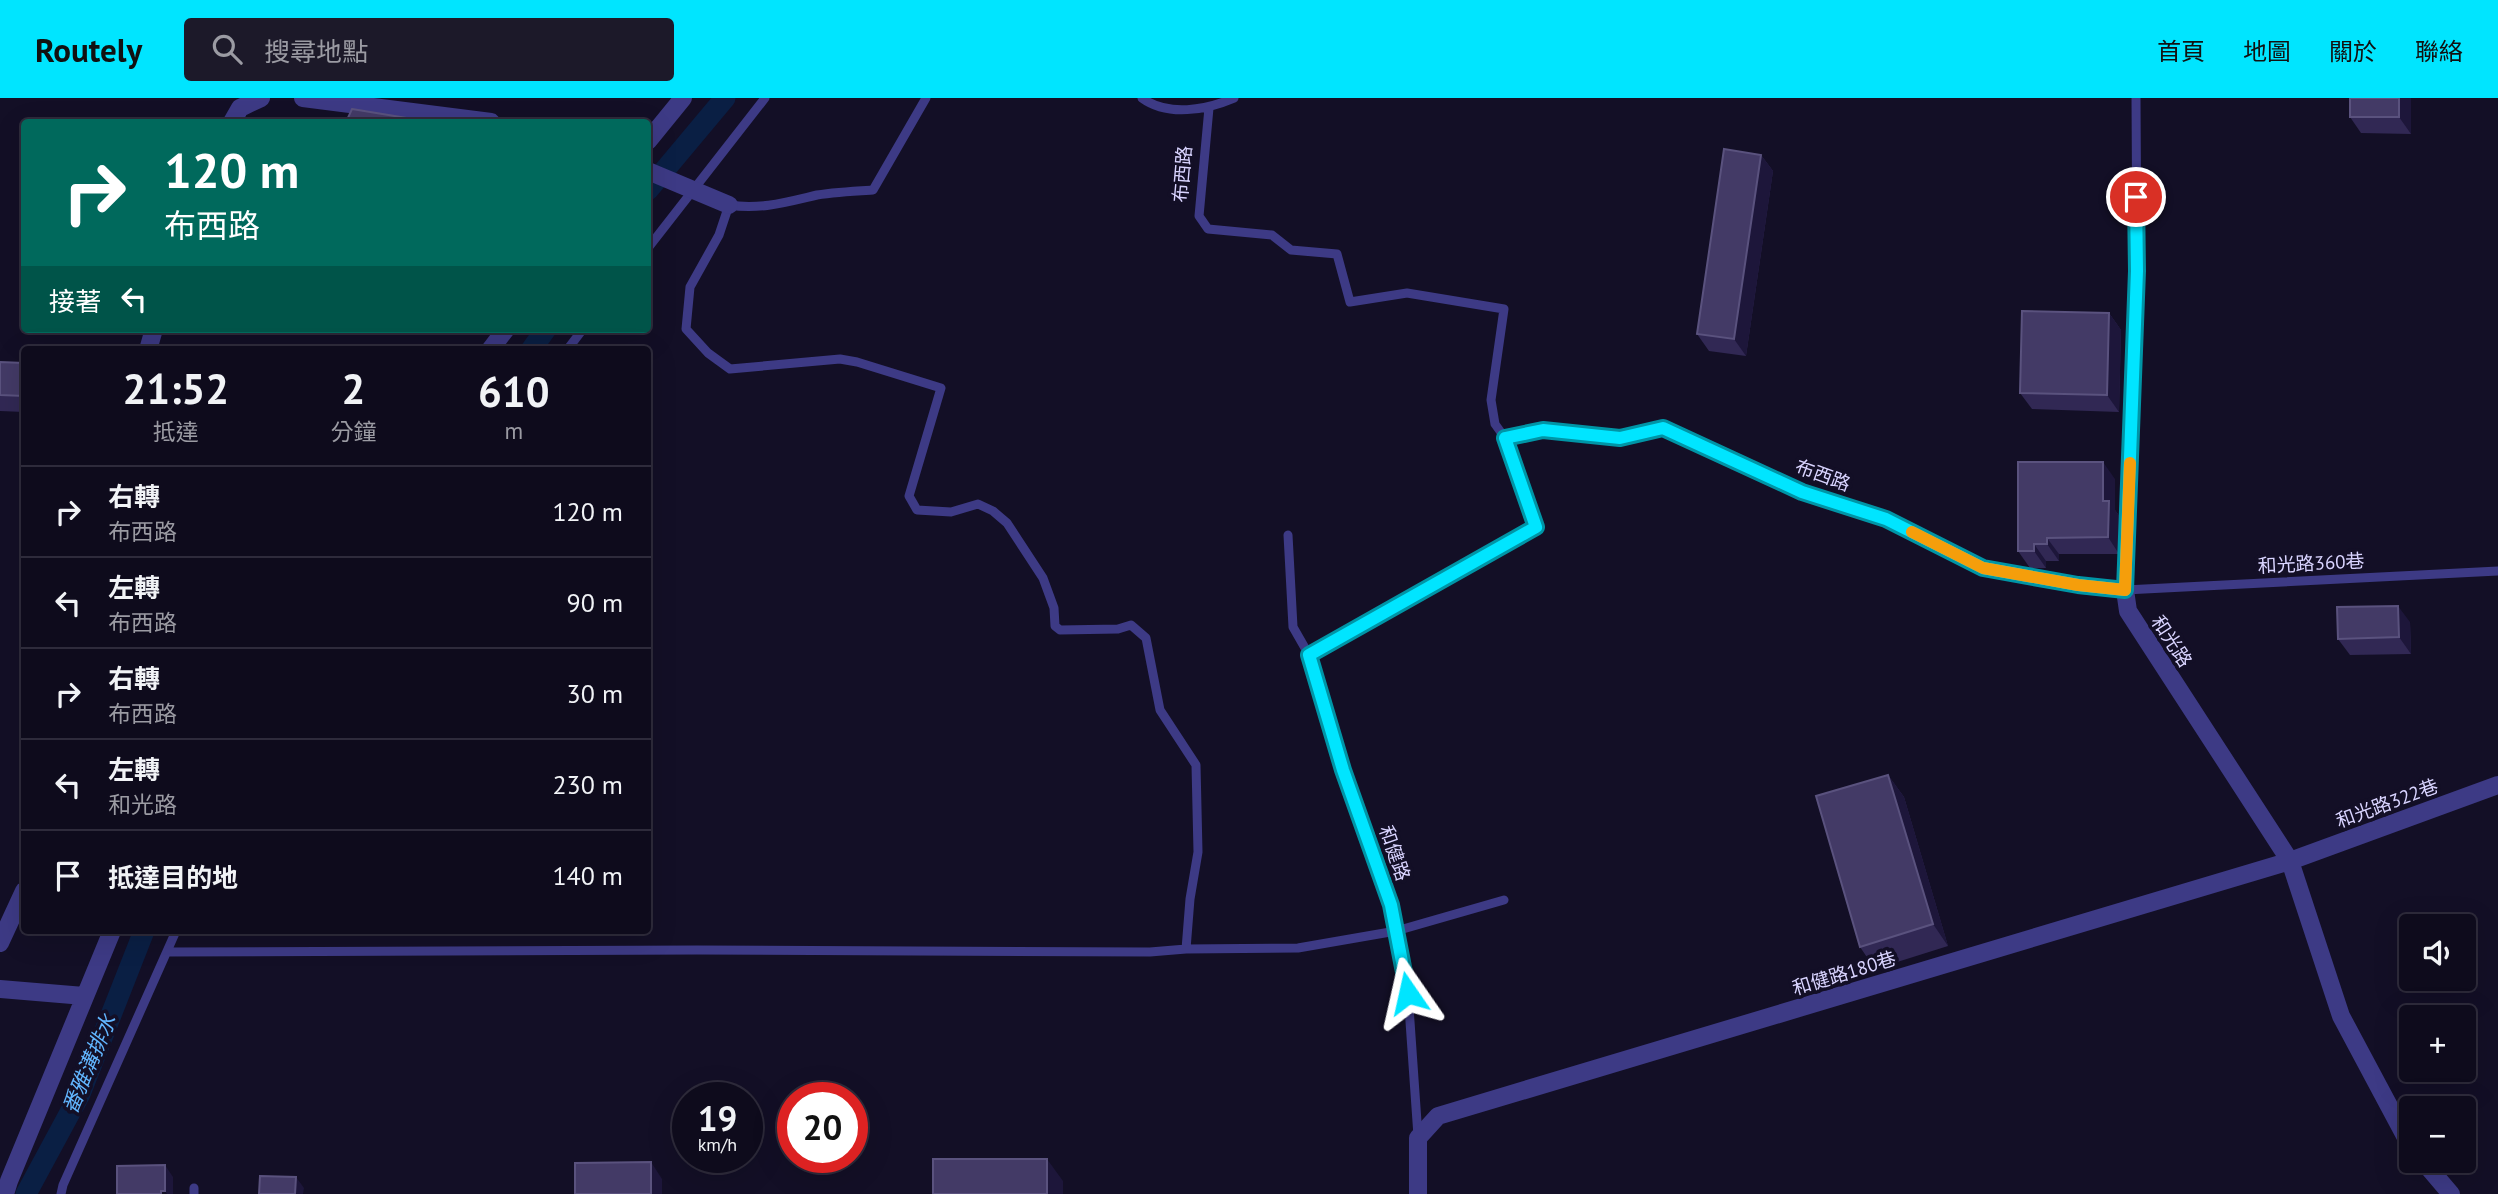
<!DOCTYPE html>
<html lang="zh-TW">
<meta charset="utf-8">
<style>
body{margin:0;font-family:"PT Sans","Noto Sans TC",sans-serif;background:#1c1929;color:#f1f3f6;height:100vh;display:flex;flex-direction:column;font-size:26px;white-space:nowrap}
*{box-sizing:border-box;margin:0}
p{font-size:23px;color:#9b9ba3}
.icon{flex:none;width:38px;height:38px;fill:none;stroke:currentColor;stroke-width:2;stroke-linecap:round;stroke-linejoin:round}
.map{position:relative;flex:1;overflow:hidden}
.sheet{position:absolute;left:21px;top:248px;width:630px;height:588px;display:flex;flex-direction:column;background:#0e0b1c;border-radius:7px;box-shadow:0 7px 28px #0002,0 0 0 2px #2e2b3b}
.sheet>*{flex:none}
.top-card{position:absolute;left:21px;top:21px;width:630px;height:214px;border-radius:7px;box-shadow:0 7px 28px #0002,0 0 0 2px #2e2b3b;background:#00695c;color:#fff;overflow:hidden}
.controls{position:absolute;left:2399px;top:816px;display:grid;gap:14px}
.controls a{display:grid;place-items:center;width:77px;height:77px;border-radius:7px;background:#0e0b1c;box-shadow:0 7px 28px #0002,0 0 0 2px #2e2b3b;font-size:35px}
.speed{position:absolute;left:672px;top:984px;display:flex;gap:14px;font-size:35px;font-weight:700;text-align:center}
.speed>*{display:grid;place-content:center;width:91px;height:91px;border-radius:50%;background:#0e0b1c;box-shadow:0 7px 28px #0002,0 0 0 2px #2e2b3b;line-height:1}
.speed small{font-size:18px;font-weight:400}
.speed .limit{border:10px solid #d22;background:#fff;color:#111}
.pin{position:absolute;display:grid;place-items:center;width:60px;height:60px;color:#fff;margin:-30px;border:4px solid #fff;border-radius:50%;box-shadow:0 2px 7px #0007}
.me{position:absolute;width:77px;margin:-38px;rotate:349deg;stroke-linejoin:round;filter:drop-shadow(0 0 5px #0008)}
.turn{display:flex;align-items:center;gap:24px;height:147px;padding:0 28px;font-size:32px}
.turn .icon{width:91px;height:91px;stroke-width:2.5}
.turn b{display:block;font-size:49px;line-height:60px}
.then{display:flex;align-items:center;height:66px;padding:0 28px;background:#0003;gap:14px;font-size:26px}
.eta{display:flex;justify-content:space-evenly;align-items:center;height:119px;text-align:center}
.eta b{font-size:42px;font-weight:700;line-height:49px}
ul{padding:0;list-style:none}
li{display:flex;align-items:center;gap:21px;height:91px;padding:0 28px;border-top:2px solid #2e2b3b}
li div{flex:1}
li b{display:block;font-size:26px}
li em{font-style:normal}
header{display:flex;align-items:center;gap:42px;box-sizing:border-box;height:98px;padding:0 35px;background:#00e5ff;color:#111}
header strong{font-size:33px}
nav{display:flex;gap:38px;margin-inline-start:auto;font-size:24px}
.search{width:490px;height:63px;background:#1c1929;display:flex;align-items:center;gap:18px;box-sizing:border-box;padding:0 24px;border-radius:7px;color:#9b9ba3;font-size:26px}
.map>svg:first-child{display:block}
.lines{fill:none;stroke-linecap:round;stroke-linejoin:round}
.canal{stroke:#0a1f44;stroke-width:21}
.lane{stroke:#3d3a85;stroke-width:9}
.street{stroke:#3d3a85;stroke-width:18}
.wall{fill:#312854}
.shaded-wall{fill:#1d163a}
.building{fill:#433a66;stroke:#5a527e;stroke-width:2}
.route-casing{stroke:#0095a6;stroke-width:18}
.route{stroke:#00e5ff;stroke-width:12}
.slow{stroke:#f59e0b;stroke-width:12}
.labels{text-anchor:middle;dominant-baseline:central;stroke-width:7;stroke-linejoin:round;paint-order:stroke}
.street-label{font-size:19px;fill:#d9d4ff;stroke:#130f26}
.water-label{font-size:21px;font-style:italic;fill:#62b6ff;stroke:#130f26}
</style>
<header>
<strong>Routely</strong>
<div class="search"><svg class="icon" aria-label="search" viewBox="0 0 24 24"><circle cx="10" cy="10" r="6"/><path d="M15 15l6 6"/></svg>搜尋地點</div>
<nav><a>首頁</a><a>地圖</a><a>關於</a><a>聯絡</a></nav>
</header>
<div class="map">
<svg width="2498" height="1096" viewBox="0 0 2498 1096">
<rect width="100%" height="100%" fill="#130f26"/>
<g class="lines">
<path class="canal" d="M 648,92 L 725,0
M 531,252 L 546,231
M 26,1096 L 80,996 L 144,833"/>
<path class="lane" d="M 926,0 L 873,92 C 855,93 835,94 817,97 C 787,104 760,112 729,107 L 719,137 L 690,189 L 686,231 L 708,255 L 730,271 L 840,261 L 857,264 L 941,290 L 909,398 L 917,412 L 951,414 L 978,406 L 993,413 L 1007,425 L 1043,480 L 1054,510 L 1055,528 L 1060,532 L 1118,531 L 1131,527 L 1146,540 L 1160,612 L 1196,667 L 1198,754 L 1190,801 L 1186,851
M 1142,0 C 1168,19 1206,12 1234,0
M 1209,10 L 1199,118 L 1208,131 L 1272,137 L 1291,152 L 1337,156 L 1350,204 L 1407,195 L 1504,211 L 1491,302 L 1495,326 L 1505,340
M 648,150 L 765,0
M 567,252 L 583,231
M 1288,437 L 1293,529 L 1309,557 L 1343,672 L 1391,807 L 1408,895 L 1418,1038
M 2125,492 L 2137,173 L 2136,0
M 1309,557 L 1536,429 L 1505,340 L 1543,332 L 1620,340 L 1663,329 L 1802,394 L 1887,420 L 1983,470 L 2078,487 L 2125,492 L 2498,473
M 167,854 L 697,852 L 1150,854 L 1186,851 L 1298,850 L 1396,833 L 1504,802
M 61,1096 L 63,1087 L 176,833
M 194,1096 L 194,1090"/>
<path class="street" d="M 303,0 L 491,24
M 232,24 L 240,10 L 261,0
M 648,43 L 683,0
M 648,73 L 729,107
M 148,252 L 154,231
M 490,252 L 506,231
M 2125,492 L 2128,513 L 2290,763 L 2341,918 L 2412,1051
M 0,845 L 24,793
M 0,891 L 84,898
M 2422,1062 L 2451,1096
M 5,1096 L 9,1083 L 112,833
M 1418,1096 L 1418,1040 L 1438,1018 L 2290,763 L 2498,687"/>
</g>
<path class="wall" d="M 2350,0 L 2411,0 L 2411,36 L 2361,35 L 2350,19 Z
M 1761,57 L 1773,73 L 1746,258 L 1709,253 L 1697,236 Z
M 2109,215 L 2121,232 L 2119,314 L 2032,311 L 2020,295 Z
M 0,264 L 24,265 L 24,314 L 0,313 Z
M 2115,381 L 2115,412 L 2120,419 L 2119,456 L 2059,456 L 2059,463 L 2046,463 L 2046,470 L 2030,470 L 2018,453 Z
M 2410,524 L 2411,556 L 2350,557 L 2338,541 Z
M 1888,677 L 1904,699 L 1948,848 L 1875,871 L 1860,849 Z"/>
<path class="shaded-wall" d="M 2399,0 L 2411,0 L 2411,36 L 2399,19 Z
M 1761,57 L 1773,73 L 1746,258 L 1734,241 Z
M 2109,215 L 2121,232 L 2119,314 L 2107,297 Z
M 2103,364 L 2115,381 L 2115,412 L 2120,419 L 2119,456 L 2108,439 L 2103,403 Z
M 2047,440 L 2059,456 L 2059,463 L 2047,446 Z
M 2034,446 L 2046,463 L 2046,470 L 2034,453 Z
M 2398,508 L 2410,524 L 2411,556 L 2399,539 Z
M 1888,677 L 1904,699 L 1948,848 L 1933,826 Z
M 1047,1061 L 1063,1083 L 1063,1096 L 1047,1096 Z
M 651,1064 L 662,1081 L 662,1096 L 651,1096 Z
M 165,1067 L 173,1079 L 173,1096 L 167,1096 L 165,1093 Z
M 296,1079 L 304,1090 L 303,1096 L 295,1096 Z"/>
<path class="building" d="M 2350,0 L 2399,0 L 2399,19 L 2350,19 Z
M 352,11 L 431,24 L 346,24 Z
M 1724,51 L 1761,57 L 1734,241 L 1697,236 Z
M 2022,213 L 2109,215 L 2107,297 L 2020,295 Z
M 0,264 L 24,265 L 24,298 L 0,297 Z
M 2018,364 L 2103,364 L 2103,403 L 2109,403 L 2108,439 L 2047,440 L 2047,446 L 2034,446 L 2034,453 L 2018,453 Z
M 2398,508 L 2399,539 L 2338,541 L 2337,509 Z
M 1888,677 L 1933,826 L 1860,849 L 1816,698 Z
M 933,1061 L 1047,1061 L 1047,1096 L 933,1096 Z
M 651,1064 L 651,1096 L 575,1096 L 575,1065 Z
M 165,1067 L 165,1093 L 161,1093 L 161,1096 L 117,1096 L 117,1068 Z
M 260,1078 L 296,1079 L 295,1096 L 259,1096 Z"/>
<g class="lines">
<defs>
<path id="route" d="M 1408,895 L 1391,807 L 1343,672 L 1309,557 L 1536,429 L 1505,340 L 1543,332 L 1620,340 L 1663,330 L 1802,394 L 1886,421 L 1983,470 L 2078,487 L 2125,492 L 2137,173 L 2136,99"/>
</defs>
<use href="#route" class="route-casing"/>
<use href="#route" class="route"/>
<path class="slow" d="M 1912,434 L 1983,470 L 2078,487 L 2125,492 L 2130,365"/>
</g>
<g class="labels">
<g class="street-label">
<text transform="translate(1182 76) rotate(-85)">布西路</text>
<text transform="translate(1823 377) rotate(20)">布西路</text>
<text transform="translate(2311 465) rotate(-3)">和光路360巷</text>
<text transform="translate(2172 543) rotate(57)">和光路</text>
<text transform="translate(2387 705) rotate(-20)">和光路322巷</text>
<text transform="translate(1395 755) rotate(71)">和健路</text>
<text transform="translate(1844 875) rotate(-17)">和健路180巷</text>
</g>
<g class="water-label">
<text transform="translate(89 966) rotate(-67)">番雅溝排水</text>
</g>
</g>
</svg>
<div class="controls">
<a><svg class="icon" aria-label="sound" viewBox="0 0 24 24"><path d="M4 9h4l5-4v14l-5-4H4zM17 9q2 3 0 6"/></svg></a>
<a>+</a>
<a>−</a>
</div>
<div class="speed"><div>19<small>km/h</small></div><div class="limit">20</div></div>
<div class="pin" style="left:2136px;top:99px;background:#d93025"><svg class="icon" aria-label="arrive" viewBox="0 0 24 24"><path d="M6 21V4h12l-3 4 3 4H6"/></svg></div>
<svg class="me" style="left:1408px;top:895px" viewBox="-20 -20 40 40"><path d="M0-17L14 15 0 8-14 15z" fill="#00e5ff" stroke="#fff" stroke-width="4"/></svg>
<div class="top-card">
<div class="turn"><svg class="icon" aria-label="right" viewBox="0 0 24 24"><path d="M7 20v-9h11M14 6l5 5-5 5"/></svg><div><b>120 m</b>布西路</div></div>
<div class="then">接著<svg class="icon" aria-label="left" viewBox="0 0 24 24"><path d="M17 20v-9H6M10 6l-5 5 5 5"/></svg></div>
</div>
<section class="sheet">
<div class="eta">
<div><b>21:52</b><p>抵達</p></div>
<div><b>2</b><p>分鐘</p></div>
<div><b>610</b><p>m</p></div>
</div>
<ul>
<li><svg class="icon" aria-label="right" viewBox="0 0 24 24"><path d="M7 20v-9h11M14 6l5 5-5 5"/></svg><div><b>右轉</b><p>布西路</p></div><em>120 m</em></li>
<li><svg class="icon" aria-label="left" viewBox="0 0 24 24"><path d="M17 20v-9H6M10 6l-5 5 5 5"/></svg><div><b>左轉</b><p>布西路</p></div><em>90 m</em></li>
<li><svg class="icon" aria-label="right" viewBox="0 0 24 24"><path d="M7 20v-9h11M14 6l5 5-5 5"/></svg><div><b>右轉</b><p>布西路</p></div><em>30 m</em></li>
<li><svg class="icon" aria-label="left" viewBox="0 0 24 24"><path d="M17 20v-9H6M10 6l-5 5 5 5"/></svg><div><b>左轉</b><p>和光路</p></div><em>230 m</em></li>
<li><svg class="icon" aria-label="arrive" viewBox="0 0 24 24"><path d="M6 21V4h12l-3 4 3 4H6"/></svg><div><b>抵達目的地</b></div><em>140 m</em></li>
</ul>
</section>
</div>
